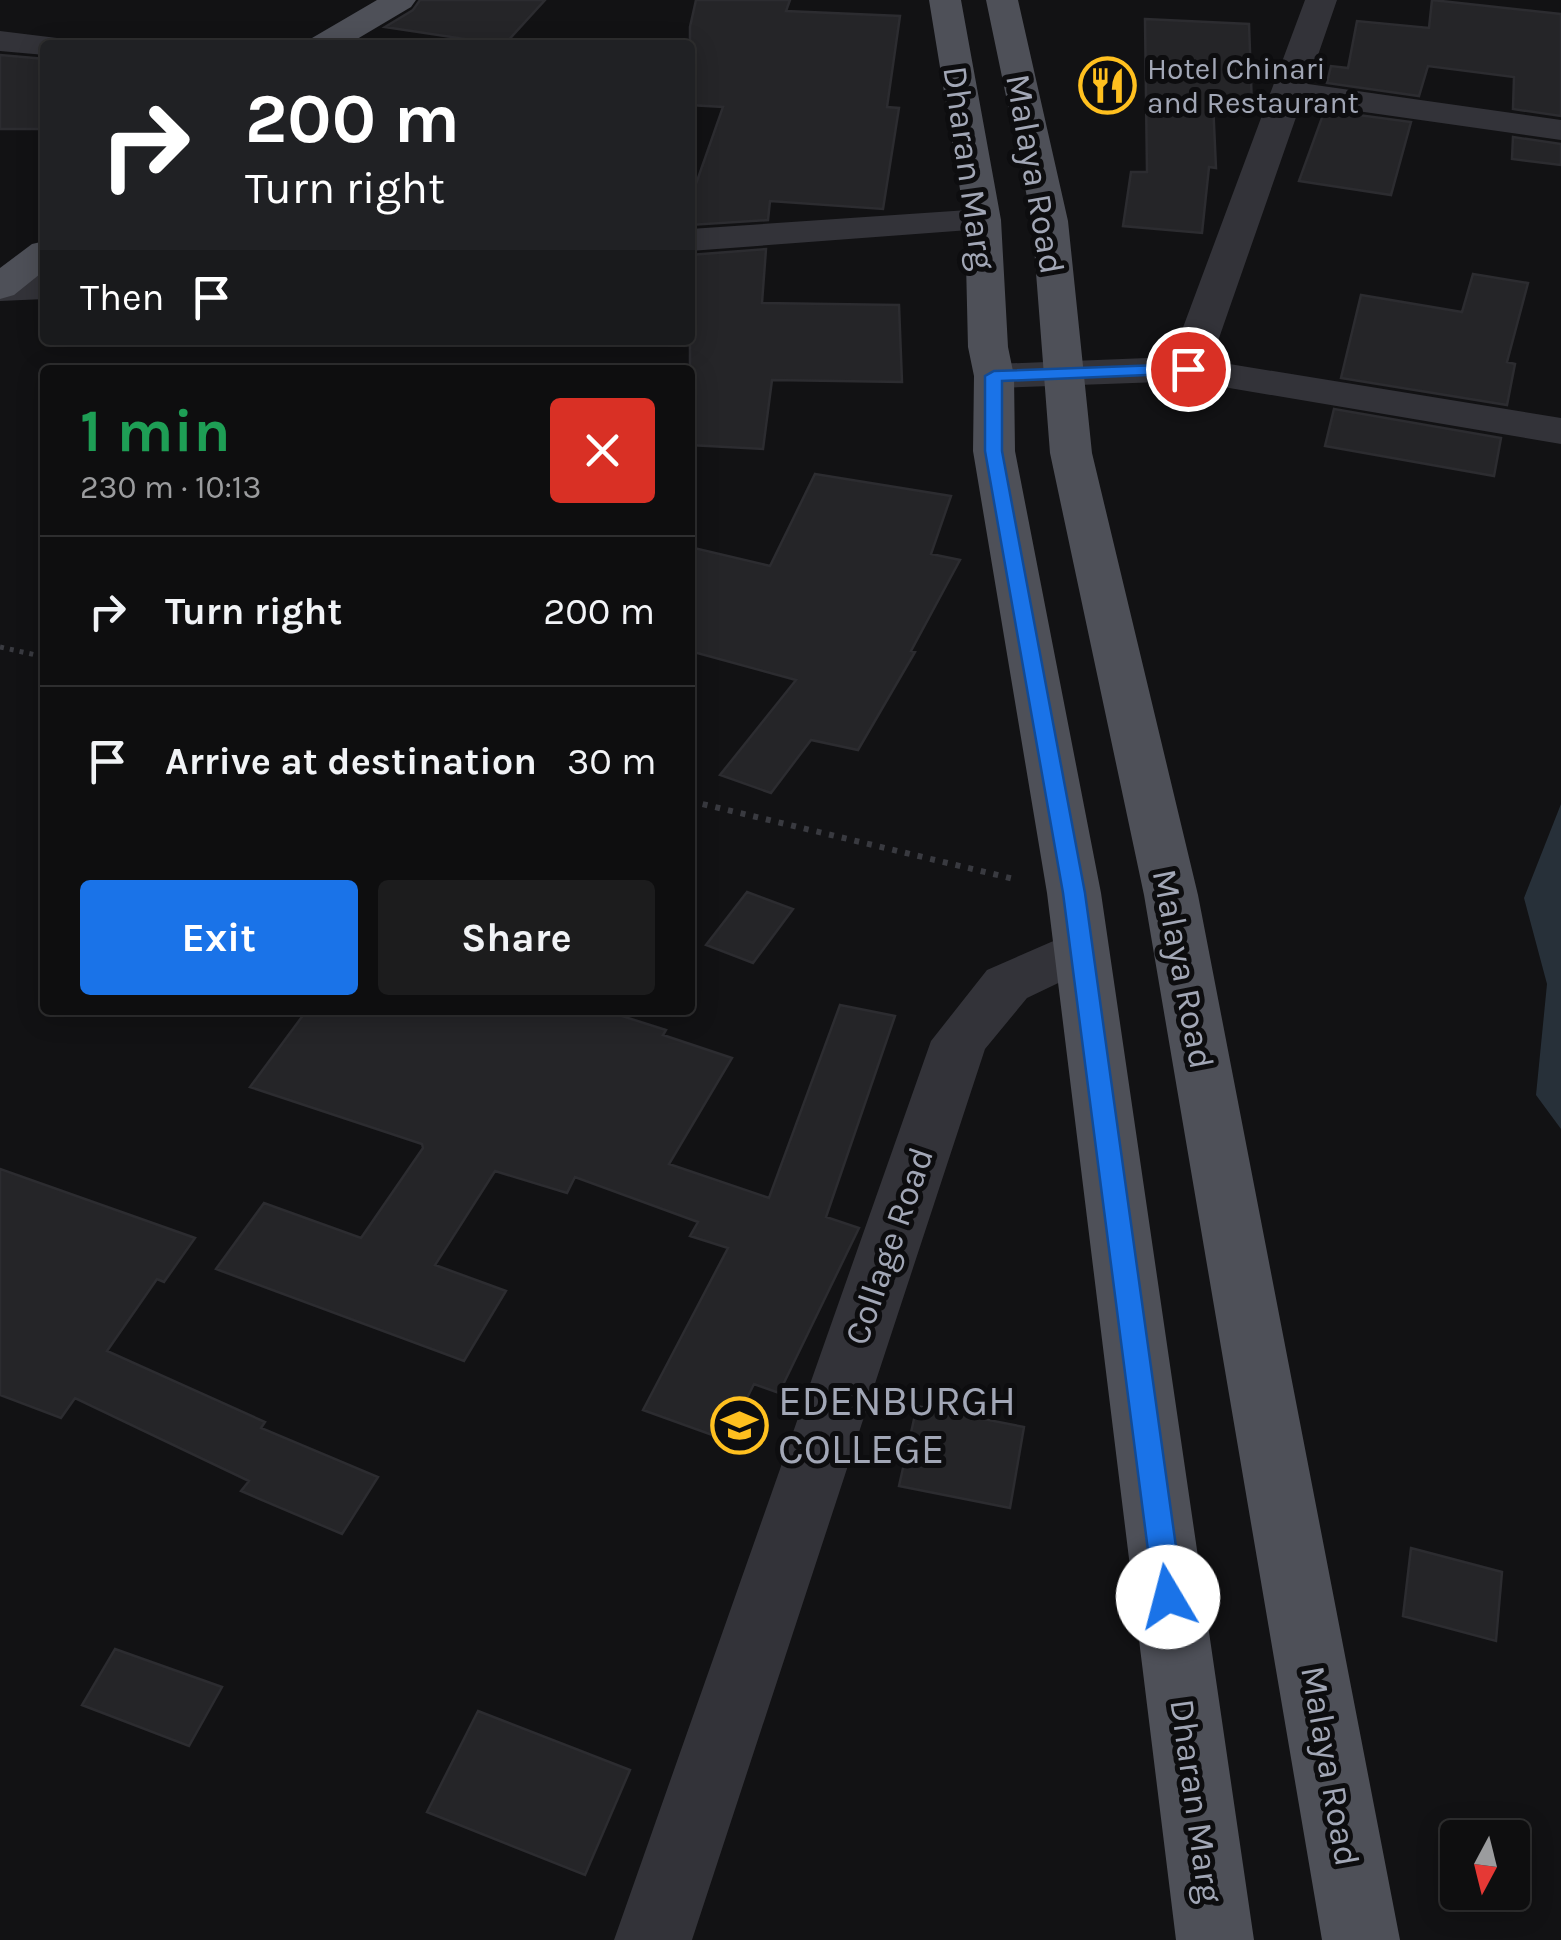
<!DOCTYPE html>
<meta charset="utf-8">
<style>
body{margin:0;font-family:Karla,sans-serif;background:#1c1c1d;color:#f1f3f6;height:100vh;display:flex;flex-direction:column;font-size:38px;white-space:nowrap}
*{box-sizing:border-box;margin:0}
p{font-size:32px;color:#9b9c9e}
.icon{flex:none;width:55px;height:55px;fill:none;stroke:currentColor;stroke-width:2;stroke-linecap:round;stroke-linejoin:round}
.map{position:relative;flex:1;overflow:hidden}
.sheet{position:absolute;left:40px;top:365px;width:655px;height:650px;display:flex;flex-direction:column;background:#0e0e0f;border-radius:10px;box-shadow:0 5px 25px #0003,0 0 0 2px #2e2e2f}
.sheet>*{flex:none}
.top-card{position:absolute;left:40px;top:40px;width:655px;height:305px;border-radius:10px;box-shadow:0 5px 25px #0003,0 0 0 2px #2e2e2f;background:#202124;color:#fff;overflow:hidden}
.needle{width:65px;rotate:187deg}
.buttons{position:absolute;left:1440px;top:1820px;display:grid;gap:20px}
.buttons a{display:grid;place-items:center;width:90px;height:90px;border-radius:10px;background:#0e0e0f;box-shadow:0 5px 25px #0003,0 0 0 2px #2e2e2f;font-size:50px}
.pin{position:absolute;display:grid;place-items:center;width:85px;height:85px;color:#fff;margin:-42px;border:5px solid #fff;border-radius:50%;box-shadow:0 2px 10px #0007}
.me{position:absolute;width:110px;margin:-55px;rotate:352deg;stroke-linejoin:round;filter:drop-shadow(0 0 8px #0008)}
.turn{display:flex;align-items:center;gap:35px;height:210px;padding:0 40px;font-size:45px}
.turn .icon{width:130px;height:130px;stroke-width:2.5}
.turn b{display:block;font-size:70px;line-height:85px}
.then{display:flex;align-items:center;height:95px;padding:0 40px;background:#0003;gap:20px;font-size:38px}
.round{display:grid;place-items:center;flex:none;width:105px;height:105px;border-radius:10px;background:#1c1c1d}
.summary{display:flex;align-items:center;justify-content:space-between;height:170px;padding:0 40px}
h1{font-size:60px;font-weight:700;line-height:75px;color:#1e9e55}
.button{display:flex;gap:20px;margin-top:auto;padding:20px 40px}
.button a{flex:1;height:115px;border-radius:10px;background:#1a73e8;color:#fff;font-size:40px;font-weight:700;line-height:115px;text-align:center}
.button a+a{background:#1c1c1d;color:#f1f3f6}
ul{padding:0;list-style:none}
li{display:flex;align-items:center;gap:30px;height:150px;padding:0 40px;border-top:2px solid #2e2e2f}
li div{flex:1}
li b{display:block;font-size:38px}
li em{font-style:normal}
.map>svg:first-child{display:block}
.water{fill:#273039}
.building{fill:#252528;stroke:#2c2c30;stroke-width:2.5}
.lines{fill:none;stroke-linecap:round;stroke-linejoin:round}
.path-far1{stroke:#393a40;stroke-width:5;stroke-dasharray:4 6;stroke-linecap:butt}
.path{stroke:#393a40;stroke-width:6;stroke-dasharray:5 8;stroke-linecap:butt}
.minor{fill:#333339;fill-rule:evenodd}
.major{fill:#4e5058;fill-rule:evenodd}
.route{fill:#1a73e8;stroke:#114b97;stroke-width:2.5}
.labels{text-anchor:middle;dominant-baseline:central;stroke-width:10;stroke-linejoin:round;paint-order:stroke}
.far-poi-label{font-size:30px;fill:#a2a7b6;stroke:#0d0d0f;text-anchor:start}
.street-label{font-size:35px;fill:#a2a7b6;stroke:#0d0d0f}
.near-poi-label{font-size:42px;fill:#a2a7b6;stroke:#0d0d0f;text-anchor:start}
</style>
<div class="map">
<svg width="1561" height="1940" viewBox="0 0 1561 1940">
<rect width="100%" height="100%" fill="#121214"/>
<path class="water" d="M 1561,804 L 1561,1129 L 1536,1095 L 1547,984 L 1524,898 Z"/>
<path class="building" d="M 420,0 L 545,0 L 504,45 L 385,27 L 413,10 Z
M 696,0 L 790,0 L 786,11 L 900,16 L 887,107 L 899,108 L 883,209 L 770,201 L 768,220 L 690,225 L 690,201 L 723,107 L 690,105 L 690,27 Z
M 1432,0 L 1561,14 L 1561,116 L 1513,109 L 1514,77 L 1428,66 L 1419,96 L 1327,83 L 1331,66 L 1348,68 L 1357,21 L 1429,28 Z
M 1145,19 L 1249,24 L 1252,107 L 1213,102 L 1216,168 L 1209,167 L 1202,233 L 1123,226 L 1131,172 L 1147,172 Z
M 0,55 L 45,59 L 45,129 L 0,129 Z
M 1321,110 L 1411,122 L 1391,195 L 1299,181 L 1323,115 L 1319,114 Z
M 1513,137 L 1561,144 L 1561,165 L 1512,159 Z
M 766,249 L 762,303 L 899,305 L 902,382 L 772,380 L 763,449 L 690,445 L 690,255 Z
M 1473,274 L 1528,283 L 1507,362 L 1515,364 L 1507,405 L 1341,378 L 1361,295 L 1462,312 Z
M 1334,409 L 1501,438 L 1494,476 L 1325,446 Z
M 815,474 L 951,496 L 931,554 L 960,560 L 911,651 L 915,652 L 858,750 L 811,740 L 771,793 L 720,775 L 796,680 L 690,651 L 690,547 L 770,566 Z
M 747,892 L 793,909 L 753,963 L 706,945 Z
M 840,1005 L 895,1016 L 826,1217 L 859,1228 L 779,1393 L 754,1384 L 726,1440 L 643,1410 L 728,1248 L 690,1236 L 698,1222 L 575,1177 L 567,1193 L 495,1171 L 435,1265 L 506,1291 L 464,1361 L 216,1269 L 264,1203 L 361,1238 L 423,1148 L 422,1144 L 250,1087 L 307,1010 L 603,1010 L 666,1030 L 663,1035 L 732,1058 L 669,1164 L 769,1198 Z
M 0,1169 L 195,1238 L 164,1282 L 157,1279 L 107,1351 L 265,1422 L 261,1428 L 378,1477 L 342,1534 L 241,1491 L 249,1481 L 75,1398 L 61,1418 L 0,1395 Z
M 917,1406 L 1024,1427 L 1010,1508 L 899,1486 Z
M 1411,1548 L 1502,1572 L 1496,1641 L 1403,1616 Z
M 115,1649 L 222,1687 L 189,1746 L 82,1705 Z
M 478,1711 L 630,1770 L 585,1875 L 427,1812 Z"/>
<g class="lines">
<path class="path-far1" d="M 0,647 L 45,657"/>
<path class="path" d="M 690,801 L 1014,879"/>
<path class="minor" d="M 1305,0 L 1337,0 L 1308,84 L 1561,120 L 1561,140 L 1301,103 L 1211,361 L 1561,418 L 1561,444 L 1188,381 L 994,388 L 980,385 L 974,376 L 980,367 L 994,364 L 1172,357 Z
M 0,31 L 57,38 L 61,45 L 45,45 L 45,55 L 0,51 Z
M 983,209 L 996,212 L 1001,220 L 996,228 L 690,251 L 690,229 Z
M 45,275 L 45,299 L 0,301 L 0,277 Z
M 1081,929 L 1100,935 L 1108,949 L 1100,963 L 1027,998 L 985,1049 L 692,1940 L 614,1940 L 931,1041 L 987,970 Z"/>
<path class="major" d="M 377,0 L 416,0 L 411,7 L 347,45 L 308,45 L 312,38 Z
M 929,0 L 961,0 L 1001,220 L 1008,347 L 1014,376 L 1015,451 L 1101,893 L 1254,1940 L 1176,1940 L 1047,893 L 973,451 L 974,376 L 968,347 L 965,220 Z
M 986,0 L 1018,0 L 1068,221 L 1092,453 L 1198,895 L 1400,1940 L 1322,1940 L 1144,895 L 1050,453 L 1032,221 Z
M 45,241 L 45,270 L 14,295 L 0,299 L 0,268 L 32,244 Z"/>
</g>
<path class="route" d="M 1188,364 L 1194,366 L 1194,373 L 1002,381 L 1002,451 L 1085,893 L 1183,1597 L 1179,1607 L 1168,1611 L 1158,1607 L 1154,1597 L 1063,893 L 985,451 L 985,376 L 994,371 Z"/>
<defs>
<symbol id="restaurant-ring" viewBox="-11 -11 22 22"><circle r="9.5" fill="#0d0d0f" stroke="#ffc01f" stroke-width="1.5"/><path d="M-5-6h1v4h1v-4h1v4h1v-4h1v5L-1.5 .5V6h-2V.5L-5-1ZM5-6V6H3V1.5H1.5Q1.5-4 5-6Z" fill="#ffc01f"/></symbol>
<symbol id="university-ring" viewBox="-11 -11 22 22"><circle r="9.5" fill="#0d0d0f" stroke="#ffc01f" stroke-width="1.5"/><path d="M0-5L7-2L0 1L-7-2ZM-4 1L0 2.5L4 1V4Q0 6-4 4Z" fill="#ffc01f"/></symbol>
</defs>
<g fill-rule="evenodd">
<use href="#restaurant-ring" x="1076" y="54" width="63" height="63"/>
<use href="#university-ring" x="708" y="1394" width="63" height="63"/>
</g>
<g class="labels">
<g class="far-poi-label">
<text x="1147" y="69">Hotel Chinari<tspan x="1147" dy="34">and Restaurant</tspan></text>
</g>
<g class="street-label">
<text transform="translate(969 168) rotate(82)">Dharan Marg</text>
<text transform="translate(1035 174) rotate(80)">Malaya Road</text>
<text transform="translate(1183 969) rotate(79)">Malaya Road</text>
<text transform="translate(889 1246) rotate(-71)">Collage Road</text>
<text transform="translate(1330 1766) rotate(80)">Malaya Road</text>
<text transform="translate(1196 1801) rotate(82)">Dharan Marg</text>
</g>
<g class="near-poi-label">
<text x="778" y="1401">EDENBURGH<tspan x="778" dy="48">COLLEGE</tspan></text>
</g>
</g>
</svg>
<div class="buttons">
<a><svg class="needle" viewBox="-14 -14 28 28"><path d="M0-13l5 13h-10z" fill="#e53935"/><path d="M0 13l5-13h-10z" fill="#9b9c9e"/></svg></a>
</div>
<div class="pin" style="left:1188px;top:369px;background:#d93025"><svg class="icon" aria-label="arrive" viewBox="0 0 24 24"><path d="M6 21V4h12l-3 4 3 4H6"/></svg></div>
<svg class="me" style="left:1168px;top:1597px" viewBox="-20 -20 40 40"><circle r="19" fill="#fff"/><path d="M0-13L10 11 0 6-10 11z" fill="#1a73e8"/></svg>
<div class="top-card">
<div class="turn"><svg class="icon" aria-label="right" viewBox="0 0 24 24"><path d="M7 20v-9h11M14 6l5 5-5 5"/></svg><div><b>200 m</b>Turn right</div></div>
<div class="then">Then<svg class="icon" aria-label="arrive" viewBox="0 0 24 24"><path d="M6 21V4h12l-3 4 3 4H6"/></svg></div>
</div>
<section class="sheet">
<div class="summary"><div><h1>1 min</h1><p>230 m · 10:13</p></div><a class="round" style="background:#d93025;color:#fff"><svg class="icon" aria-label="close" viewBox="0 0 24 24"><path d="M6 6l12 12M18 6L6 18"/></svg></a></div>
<ul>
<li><svg class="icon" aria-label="right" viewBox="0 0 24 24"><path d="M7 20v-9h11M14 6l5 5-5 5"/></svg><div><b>Turn right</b></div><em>200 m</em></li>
<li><svg class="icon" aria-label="arrive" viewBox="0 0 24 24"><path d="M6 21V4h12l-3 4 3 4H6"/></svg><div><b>Arrive at destination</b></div><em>30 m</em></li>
</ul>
<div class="button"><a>Exit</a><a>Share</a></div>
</section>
</div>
